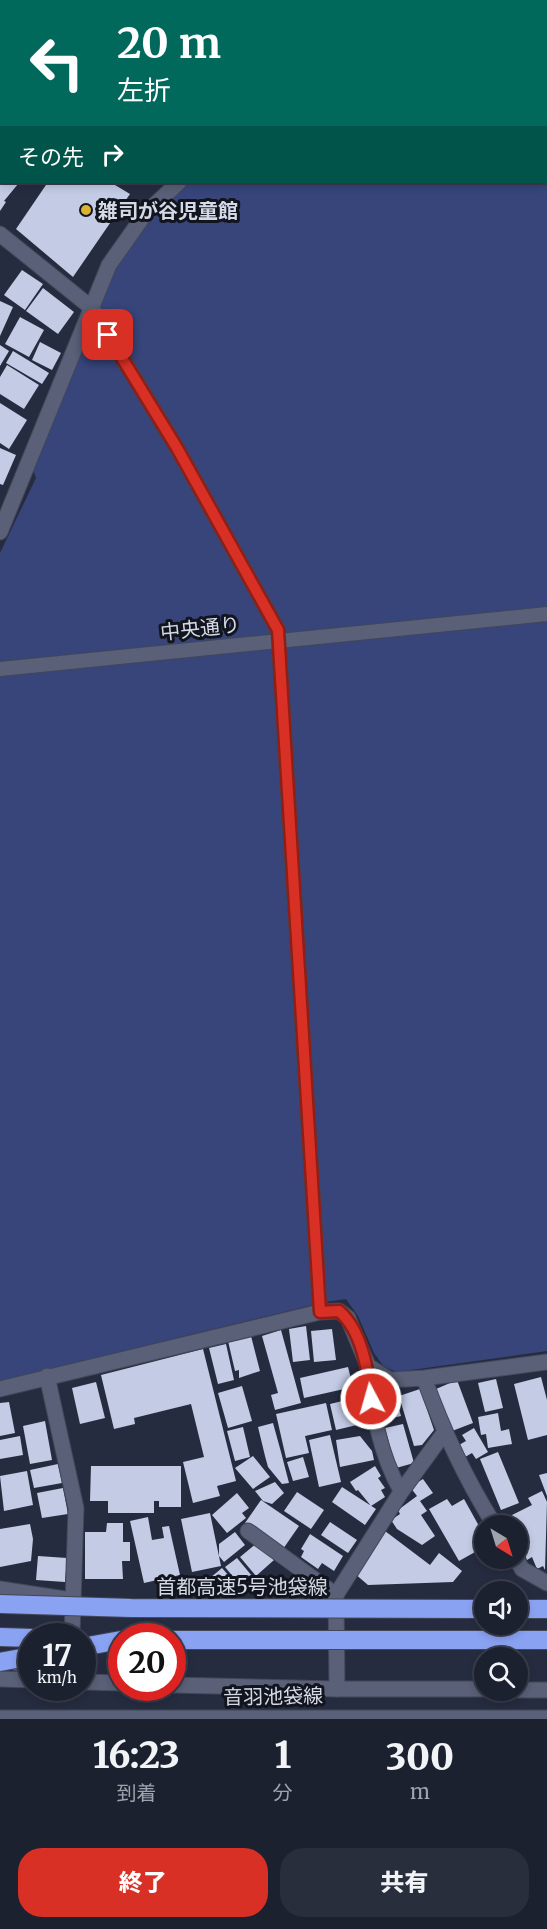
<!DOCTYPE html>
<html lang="ja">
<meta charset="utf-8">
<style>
body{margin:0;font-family:Merriweather,"Noto Sans JP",serif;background:#292e3c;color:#f1f3f6;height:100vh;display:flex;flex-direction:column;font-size:22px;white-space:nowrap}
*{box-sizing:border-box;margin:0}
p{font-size:20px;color:#a0a3ab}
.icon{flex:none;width:33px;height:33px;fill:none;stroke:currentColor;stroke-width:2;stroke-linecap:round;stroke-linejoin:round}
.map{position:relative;height:1719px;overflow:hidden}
.details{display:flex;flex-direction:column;background:#1c2130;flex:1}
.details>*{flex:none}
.top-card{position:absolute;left:0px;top:0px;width:548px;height:183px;box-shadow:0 3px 9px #0003,0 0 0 2px #3a3e4c;background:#00695c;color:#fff;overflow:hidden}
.needle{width:39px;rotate:142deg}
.tools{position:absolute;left:474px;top:1515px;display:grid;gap:12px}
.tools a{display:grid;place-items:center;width:54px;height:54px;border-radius:50%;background:#1c2130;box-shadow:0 3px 9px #0003,0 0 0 2px #3a3e4c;font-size:30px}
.speed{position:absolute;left:18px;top:1623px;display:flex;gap:12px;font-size:30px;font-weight:700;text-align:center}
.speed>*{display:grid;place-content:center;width:78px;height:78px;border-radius:50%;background:#1c2130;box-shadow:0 3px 9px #0003,0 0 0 2px #3a3e4c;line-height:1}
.speed small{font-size:15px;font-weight:400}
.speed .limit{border:9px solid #d22;background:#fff;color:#111}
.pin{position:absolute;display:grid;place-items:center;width:51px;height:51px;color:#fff;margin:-26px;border-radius:12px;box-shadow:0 3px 9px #0006}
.me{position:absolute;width:66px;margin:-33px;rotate:354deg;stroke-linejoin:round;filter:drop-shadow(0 0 4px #0008)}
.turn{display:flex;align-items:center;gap:21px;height:126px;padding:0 18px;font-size:27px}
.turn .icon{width:78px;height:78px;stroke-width:2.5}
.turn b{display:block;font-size:42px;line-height:51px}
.then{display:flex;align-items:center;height:57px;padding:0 18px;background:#0003;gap:12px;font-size:22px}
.eta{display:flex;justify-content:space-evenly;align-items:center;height:102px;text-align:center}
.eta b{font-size:36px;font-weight:800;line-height:42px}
.primary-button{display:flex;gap:12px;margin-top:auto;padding:12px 18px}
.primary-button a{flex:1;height:69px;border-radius:24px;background:#d93025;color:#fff;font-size:24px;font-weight:800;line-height:69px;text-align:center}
.primary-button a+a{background:#292e3c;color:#f1f3f6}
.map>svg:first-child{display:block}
.green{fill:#37457b}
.building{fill:#c3cbe5}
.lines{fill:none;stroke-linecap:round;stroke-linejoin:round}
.service-casing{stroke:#424758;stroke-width:16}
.pedestrian-casing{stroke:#424758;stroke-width:17}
.minor-casing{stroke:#424758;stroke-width:17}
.secondary-casing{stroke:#424758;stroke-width:17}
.motorway-casing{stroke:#424758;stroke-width:20}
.service{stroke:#596077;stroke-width:14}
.pedestrian{stroke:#596077;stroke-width:15}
.minor{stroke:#596077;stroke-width:15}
.secondary{stroke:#596077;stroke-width:15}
.motorway{stroke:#8aa2f2;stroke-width:18}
.motorway-bridge-casing{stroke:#424758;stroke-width:20;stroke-linecap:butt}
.motorway-bridge{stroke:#8aa2f2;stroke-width:18}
.route-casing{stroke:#8d1f18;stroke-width:15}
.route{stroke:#d93025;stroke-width:10}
.poi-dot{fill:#dab333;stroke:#12151e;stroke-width:2}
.labels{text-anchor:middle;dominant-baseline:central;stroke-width:6;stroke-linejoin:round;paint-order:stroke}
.poi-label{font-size:20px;font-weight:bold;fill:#d4d9e6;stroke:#12151e;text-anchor:start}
.street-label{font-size:20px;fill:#d4d9e6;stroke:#12151e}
</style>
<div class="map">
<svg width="547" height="1719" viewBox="0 0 547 1719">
<rect width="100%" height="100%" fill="#262c40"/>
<path class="green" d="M 384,0 L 547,0 L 547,1351 L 397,1372 L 384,1367 L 374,1353 L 358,1316 L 346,1299 L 325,1302 L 0,1381 L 0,553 L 36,478 L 33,469 L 109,265 L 167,200 L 188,182 L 546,182 L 546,2 L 381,1 Z"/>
<path class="building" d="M 0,182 L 18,184 L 4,201 L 6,202 L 0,211 Z
M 48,182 L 110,182 L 130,194 L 73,277 L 16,229 Z
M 22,270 L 43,284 L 25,310 L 4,295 Z
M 43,288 L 74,312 L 58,334 L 26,311 Z
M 0,301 L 13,307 L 0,336 Z
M 20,317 L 44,330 L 29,357 L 5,344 Z
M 40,342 L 61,353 L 52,370 L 32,360 Z
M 0,345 L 9,351 L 0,366 Z
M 13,351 L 49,373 L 42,384 L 6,363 Z
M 7,365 L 39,385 L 24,409 L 0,394 L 0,377 Z
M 0,403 L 27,420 L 9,449 L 0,443 Z
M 0,448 L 16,455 L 3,485 L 0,484 Z
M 306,1326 L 310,1360 L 293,1362 L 289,1329 Z
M 332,1329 L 336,1360 L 314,1362 L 311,1331 Z
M 281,1330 L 301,1403 L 275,1410 L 271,1395 L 278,1393 L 262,1336 Z
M 251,1336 L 260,1371 L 239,1378 L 239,1370 L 235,1371 L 228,1341 Z
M 226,1344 L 234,1380 L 218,1384 L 209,1348 Z
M 203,1349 L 236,1481 L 217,1486 L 220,1496 L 193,1503 L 183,1462 L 204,1457 L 191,1404 L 134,1418 L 135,1424 L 114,1429 L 101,1375 Z
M 348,1367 L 353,1387 L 304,1398 L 300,1378 Z
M 541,1377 L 547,1400 L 547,1435 L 528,1440 L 514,1384 Z
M 496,1379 L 503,1408 L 485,1412 L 478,1383 Z
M 457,1380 L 473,1423 L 452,1431 L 436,1389 Z
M 96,1382 L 105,1418 L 80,1424 L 72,1388 Z
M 242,1386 L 252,1421 L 228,1428 L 218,1393 Z
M 420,1389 L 434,1430 L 422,1445 L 414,1446 L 399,1396 Z
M 394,1390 L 401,1416 L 383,1420 L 377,1391 Z
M 359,1397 L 365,1423 L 336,1430 L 330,1404 Z
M 9,1402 L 15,1433 L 0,1436 L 0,1403 Z
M 326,1403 L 332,1430 L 305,1436 L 309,1453 L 286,1458 L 276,1414 Z
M 498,1413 L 501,1431 L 509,1429 L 512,1444 L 488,1448 L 486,1434 L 481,1435 L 478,1417 Z
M 45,1421 L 52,1460 L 30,1464 L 23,1426 Z
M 273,1423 L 281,1452 L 289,1483 L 282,1484 L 268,1467 L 265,1456 L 258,1427 Z
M 403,1424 L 414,1463 L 396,1468 L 385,1428 Z
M 243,1427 L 250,1457 L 235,1461 L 227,1431 Z
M 474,1428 L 488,1452 L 476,1459 L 472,1453 L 465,1457 L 459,1445 L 466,1441 L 462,1435 Z
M 330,1435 L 341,1482 L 319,1487 L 309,1440 Z
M 20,1436 L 23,1455 L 0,1459 L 0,1440 Z
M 360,1436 L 372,1451 L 374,1460 L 340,1467 L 336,1440 Z
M 498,1452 L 519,1503 L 501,1510 L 480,1459 Z
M 253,1456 L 270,1477 L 253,1489 L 235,1468 Z
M 303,1457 L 309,1477 L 293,1481 L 287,1462 Z
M 58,1464 L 62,1483 L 34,1488 L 30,1470 Z
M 91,1466 L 181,1466 L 181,1507 L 159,1507 L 159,1501 L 154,1501 L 154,1513 L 108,1513 L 108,1501 L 90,1501 Z
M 375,1466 L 381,1476 L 378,1478 L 385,1488 L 381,1490 L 385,1497 L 371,1506 L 358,1490 L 356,1491 L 350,1482 Z
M 27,1471 L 33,1505 L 4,1511 L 0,1476 Z
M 547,1473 L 547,1496 L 539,1475 Z
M 423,1479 L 433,1493 L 420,1501 L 427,1511 L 421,1515 L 435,1536 L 422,1545 L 397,1529 L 391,1520 L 400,1514 L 398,1510 L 417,1496 L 410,1487 Z
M 275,1482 L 284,1493 L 272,1504 L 263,1501 L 255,1491 Z
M 342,1487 L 376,1509 L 365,1525 L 332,1502 Z
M 63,1488 L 68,1514 L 42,1518 L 37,1493 Z
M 542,1491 L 547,1502 L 545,1570 L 543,1566 L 537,1569 L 532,1557 L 527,1560 L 518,1540 L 518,1526 L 510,1526 L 506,1518 L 532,1505 L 528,1498 Z
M 297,1492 L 324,1510 L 311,1529 L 284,1511 Z
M 237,1493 L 249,1508 L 242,1513 L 246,1518 L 227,1533 L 212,1515 Z
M 447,1499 L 452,1506 L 464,1499 L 484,1535 L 484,1547 L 459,1561 L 429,1509 Z
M 261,1500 L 299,1526 L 283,1549 L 245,1523 Z
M 210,1513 L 221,1566 L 192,1572 L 181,1519 Z
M 148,1517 L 152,1540 L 164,1538 L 162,1527 L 169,1526 L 180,1575 L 144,1583 L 130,1521 Z
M 330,1522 L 357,1540 L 348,1553 L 321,1535 Z
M 107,1523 L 123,1523 L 123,1542 L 130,1542 L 130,1561 L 122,1561 L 123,1579 L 85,1579 L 85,1532 L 106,1532 Z
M 30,1524 L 33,1539 L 31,1561 L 0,1567 L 0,1529 Z
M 385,1531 L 430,1565 L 439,1553 L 462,1571 L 453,1582 L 368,1585 L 354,1573 Z
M 235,1532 L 245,1545 L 224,1562 L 219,1556 L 219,1544 Z
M 310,1534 L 343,1556 L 334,1571 L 322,1563 L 318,1569 L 301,1557 L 304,1551 L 301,1549 Z
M 258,1542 L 274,1560 L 256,1576 L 240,1557 Z
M 38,1556 L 67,1558 L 65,1582 L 36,1580 Z
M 237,1558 L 252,1576 L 240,1585 L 225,1567 Z
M 222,1568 L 236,1584 L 204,1583 Z"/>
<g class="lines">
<defs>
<path id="service" d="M 0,62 L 2,63
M 93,309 L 177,448 L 278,630 L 320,1312
M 0,669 L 547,614
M 368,1366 C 372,1411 379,1452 401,1492"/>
<path id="pedestrian" d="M 248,1531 L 336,1595"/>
<path id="minor" d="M 122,2 L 122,0
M 290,2 L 290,0
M 369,2 L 372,0
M 0,100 L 2,98
M 0,234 L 93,309
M 0,532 L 109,265 L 145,214 L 179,182
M 47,1376 L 76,1508 L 72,1636
M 424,1378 C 443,1431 465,1478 495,1526
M 0,1389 L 320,1312 L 339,1311 L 348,1318 L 368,1366 L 390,1380 L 424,1378 L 547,1362
M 516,1558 L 522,1569 L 547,1583
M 0,1589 L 65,1599
M 337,1689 L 336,1595 L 401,1492 L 444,1433"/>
<path id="secondary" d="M 8,1660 L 32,1668
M 0,1679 L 32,1680
M 82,1682 L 122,1683
M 172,1685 L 337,1689 L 484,1689
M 518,1690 L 547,1690
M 0,1718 L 547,1718"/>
<path id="motorway" d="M 518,1609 L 547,1609
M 0,1637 L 32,1638
M 82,1647 L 121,1640"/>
</defs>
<use href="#service" class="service-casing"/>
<use href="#pedestrian" class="pedestrian-casing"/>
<use href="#minor" class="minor-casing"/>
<use href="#secondary" class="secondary-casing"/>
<use href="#motorway" class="motorway-casing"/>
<use href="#service" class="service"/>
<use href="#pedestrian" class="pedestrian"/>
<use href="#minor" class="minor"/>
<use href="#secondary" class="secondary"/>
<use href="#motorway" class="motorway"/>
<defs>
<path id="motorway-bridge" d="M 0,1604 L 131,1608 L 484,1609
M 172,1640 L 547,1640
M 0,1662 L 32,1656"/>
</defs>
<use href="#motorway-bridge" class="motorway-bridge-casing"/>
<use href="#motorway-bridge" class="motorway-bridge"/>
</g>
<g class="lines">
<defs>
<path id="route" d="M 108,335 L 177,448 L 278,630 L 320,1312 L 339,1311 C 362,1331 368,1370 371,1399"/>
</defs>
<use href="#route" class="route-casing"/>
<use href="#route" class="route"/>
</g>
<circle class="poi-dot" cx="86" cy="210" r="6"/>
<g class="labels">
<g class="poi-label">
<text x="98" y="210">雑司が谷児童館</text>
</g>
<g class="street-label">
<text transform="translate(200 628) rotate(-6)">中央通り</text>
<text x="242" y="1586">首都高速5号池袋線</text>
<text transform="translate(273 1696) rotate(-1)">音羽池袋線</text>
</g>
</g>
</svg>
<div class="tools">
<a><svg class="needle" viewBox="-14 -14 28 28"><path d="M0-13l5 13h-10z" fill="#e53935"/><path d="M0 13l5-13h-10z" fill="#a0a3ab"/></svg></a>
<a><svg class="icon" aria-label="sound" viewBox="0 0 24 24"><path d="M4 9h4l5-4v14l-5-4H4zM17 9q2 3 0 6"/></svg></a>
<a><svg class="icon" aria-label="search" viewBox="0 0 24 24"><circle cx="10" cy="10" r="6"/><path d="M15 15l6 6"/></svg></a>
</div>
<div class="speed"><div>17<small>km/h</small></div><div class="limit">20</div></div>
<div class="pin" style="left:108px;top:335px;background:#d93025"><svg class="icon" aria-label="arrive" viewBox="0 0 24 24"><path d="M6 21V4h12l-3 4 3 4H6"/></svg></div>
<svg class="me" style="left:371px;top:1399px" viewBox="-20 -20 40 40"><circle r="17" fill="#d93025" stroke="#fff" stroke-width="3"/><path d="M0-11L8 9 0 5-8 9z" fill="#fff"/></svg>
<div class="top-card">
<div class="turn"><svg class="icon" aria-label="left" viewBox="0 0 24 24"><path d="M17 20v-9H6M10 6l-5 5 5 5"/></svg><div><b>20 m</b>左折</div></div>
<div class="then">その先<svg class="icon" aria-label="right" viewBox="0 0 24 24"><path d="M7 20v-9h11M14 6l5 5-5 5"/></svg></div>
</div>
</div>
<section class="details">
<div class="eta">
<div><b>16:23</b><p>到着</p></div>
<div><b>1</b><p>分</p></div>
<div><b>300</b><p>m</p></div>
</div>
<div class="primary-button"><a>終了</a><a>共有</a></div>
</section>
